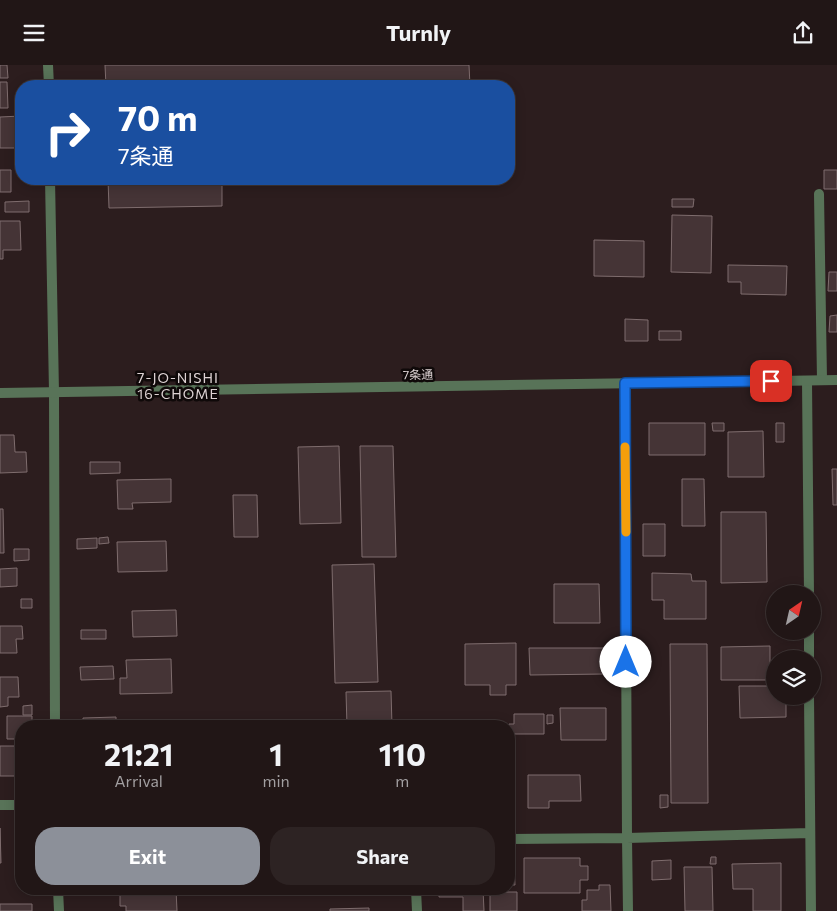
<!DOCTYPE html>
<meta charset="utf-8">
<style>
body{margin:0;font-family:Commissioner,"Noto Sans JP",sans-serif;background:#2d2323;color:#f1f3f6;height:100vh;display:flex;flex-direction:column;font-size:19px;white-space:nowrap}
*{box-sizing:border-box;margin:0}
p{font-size:16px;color:#a29fa1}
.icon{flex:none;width:28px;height:28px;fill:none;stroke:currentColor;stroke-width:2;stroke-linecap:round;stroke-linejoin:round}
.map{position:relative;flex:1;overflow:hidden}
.details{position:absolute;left:15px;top:655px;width:500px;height:175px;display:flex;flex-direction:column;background:#211616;border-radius:20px;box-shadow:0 2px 12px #0003,0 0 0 1px #3e3535}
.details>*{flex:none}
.top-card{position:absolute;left:15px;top:15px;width:500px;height:105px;border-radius:20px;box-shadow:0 2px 12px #0003,0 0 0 1px #3e3535;background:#1a4fa0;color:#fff;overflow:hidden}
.needle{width:32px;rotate:34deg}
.fabs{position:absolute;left:766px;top:520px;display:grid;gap:10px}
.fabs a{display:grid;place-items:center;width:55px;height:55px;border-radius:50%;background:#211616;box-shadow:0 2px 12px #0003,0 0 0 1px #3e3535;font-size:25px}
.pin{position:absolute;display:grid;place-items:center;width:42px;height:42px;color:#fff;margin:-21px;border-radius:10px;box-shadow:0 2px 8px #0006}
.me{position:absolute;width:55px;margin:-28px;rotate:0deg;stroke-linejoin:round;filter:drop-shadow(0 0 4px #0008)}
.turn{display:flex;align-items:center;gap:18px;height:105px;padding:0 20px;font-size:22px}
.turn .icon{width:65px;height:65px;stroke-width:2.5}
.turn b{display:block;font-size:35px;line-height:42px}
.eta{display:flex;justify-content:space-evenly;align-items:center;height:85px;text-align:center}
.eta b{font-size:30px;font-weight:700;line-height:35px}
.cta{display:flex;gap:10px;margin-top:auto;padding:10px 20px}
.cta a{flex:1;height:58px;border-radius:20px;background:#8c9099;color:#fff;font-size:20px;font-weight:700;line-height:58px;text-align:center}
.cta a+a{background:#2d2323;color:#f1f3f6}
header{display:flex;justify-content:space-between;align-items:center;height:65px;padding:0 20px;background:#211616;font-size:22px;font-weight:700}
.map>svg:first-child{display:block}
.building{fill:#453436;stroke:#7f6d6e}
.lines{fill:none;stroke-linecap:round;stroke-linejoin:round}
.service{stroke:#587358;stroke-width:10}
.minor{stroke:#587358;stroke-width:10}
.tertiary{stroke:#587358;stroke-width:10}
.route-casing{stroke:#114b97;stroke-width:12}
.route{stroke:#1a73e8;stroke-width:9}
.slow{stroke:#f59e0b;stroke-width:9}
.labels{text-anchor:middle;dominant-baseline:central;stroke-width:5;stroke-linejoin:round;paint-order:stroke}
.street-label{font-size:12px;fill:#ddd2d3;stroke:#0f0909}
.neighbourhood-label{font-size:14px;letter-spacing:1px;fill:#ddd2d3;stroke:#0f0909}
</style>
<header><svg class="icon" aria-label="menu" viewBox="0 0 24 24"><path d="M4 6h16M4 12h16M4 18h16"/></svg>Turnly<svg class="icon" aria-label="share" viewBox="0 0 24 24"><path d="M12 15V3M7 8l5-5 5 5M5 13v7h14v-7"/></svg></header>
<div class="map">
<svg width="837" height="846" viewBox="0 0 837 846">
<rect width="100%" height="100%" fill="#2c1d1e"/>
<path class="building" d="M 0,0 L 7,0 L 8,13 L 0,13 Z
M 105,0 L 469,0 L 470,21 L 106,21 Z
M 0,17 L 7,17 L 8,43 L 0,43 Z
M 21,51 L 21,83 L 0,83 L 0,52 Z
M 0,105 L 11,105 L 11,127 L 0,127 Z
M 824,105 L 837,105 L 837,124 L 824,124 Z
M 108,114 L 315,114 L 222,116 L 222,141 L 109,143 Z
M 672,134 L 694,134 L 693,142 L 672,142 Z
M 29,136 L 29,147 L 5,147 L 5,137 Z
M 672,150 L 712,151 L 711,208 L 671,207 Z
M 0,156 L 20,156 L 21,185 L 3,185 L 3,194 L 0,194 Z
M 594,175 L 644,176 L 644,212 L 594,211 Z
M 728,200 L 787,201 L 786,230 L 741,229 L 741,217 L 728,217 Z
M 829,207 L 837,207 L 837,226 L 828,226 Z
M 837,250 L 837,267 L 829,267 L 830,251 Z
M 625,254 L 648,255 L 648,276 L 625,276 Z
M 659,266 L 681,266 L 681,275 L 659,275 Z
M 649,358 L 705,358 L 705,390 L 649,390 Z
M 712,358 L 724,358 L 724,366 L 713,366 Z
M 776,358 L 784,358 L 784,377 L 776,377 Z
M 763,366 L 764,412 L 728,412 L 728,367 Z
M 0,370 L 14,370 L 15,387 L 26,387 L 27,407 L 0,408 Z
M 339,381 L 341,458 L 300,459 L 298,382 Z
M 360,381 L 393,381 L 396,492 L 362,492 Z
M 90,397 L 120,397 L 120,408 L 90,409 Z
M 832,404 L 837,404 L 837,440 L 833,440 Z
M 171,414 L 171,437 L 132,438 L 133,444 L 118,444 L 117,415 Z
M 682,414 L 704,414 L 705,461 L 682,461 Z
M 233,430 L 257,430 L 258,472 L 234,472 Z
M 0,444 L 3,444 L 4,488 L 0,488 Z
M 721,447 L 766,447 L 767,517 L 721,518 Z
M 643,459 L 665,459 L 665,491 L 643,491 Z
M 108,472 L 109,478 L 99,479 L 99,473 Z
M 97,473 L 97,483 L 77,484 L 77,474 Z
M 166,476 L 167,506 L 118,507 L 117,477 Z
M 14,484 L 29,484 L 29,495 L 14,496 Z
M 374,499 L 378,617 L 335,618 L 332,500 Z
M 17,503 L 17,521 L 0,522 L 0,504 Z
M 652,508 L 691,509 L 692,516 L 706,516 L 706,554 L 664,554 L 664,535 L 652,535 Z
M 554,519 L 599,519 L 600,558 L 554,558 Z
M 21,534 L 32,534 L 32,543 L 21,543 Z
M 176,545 L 177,571 L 133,572 L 132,546 Z
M 0,561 L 22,561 L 23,574 L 16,574 L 17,588 L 0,588 Z
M 81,565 L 106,565 L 106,574 L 81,574 Z
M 516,578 L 516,620 L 506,620 L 506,630 L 490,630 L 490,620 L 465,620 L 465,579 Z
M 670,579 L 707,579 L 708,738 L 671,738 Z
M 770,581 L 770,598 L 775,598 L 775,615 L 721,615 L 721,582 Z
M 529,583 L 605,583 L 605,609 L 530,610 Z
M 171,594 L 172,628 L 120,629 L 120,613 L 127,613 L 126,595 Z
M 113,601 L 114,614 L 81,615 L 80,602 Z
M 0,612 L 18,612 L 19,632 L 8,632 L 8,641 L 0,642 Z
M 739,621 L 775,621 L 775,631 L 786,631 L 786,652 L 740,653 Z
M 391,626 L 392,661 L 347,661 L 346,627 Z
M 32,640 L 32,650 L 23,650 L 23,641 Z
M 560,643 L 606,643 L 606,675 L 561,675 Z
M 514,649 L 544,649 L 544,669 L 509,669 L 509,659 L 514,659 Z
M 547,650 L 553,650 L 553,658 L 547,659 Z
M 7,651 L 32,651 L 32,661 L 21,661 L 21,674 L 7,674 Z
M 116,652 L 116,661 L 83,661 L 83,653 Z
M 176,659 L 176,661 L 132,661 L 132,660 Z
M 0,681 L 16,681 L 17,711 L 0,711 Z
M 528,710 L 580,710 L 581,736 L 549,736 L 549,743 L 528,743 Z
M 509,717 L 515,717 L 515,739 L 509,739 Z
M 660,730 L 668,730 L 668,742 L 660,743 Z
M 0,763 L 1,798 L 0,798 Z
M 711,792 L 716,792 L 716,799 L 710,799 Z
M 524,793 L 580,793 L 580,801 L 588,801 L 588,815 L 580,815 L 580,828 L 524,828 Z
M 671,795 L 671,814 L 652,815 L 652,796 Z
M 509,796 L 514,796 L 515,820 L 509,820 Z
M 781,798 L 781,846 L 753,846 L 753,824 L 733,824 L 732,799 Z
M 684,802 L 712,802 L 713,846 L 685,846 Z
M 599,820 L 610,820 L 611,846 L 582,846 L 582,835 L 587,835 L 587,825 L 599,825 Z
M 120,824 L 176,824 L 177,846 L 126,846 L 126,841 L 120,841 Z
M 439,824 L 483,824 L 484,846 L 463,846 L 463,832 L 439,832 Z
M 490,824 L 502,824 L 501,827 L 517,827 L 517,846 L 490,846 Z
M 0,839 L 32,839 L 32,846 L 0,846 Z
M 369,843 L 369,846 L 330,846 L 330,844 Z"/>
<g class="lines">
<path class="service" d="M 819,129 L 822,315"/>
<path class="minor" d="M 48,0 L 49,21
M 50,114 L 54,327 L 55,661
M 807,316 L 809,529
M 625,318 L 627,773 L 628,846
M 809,566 L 809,594
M 809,631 L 811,846
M 0,740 L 21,740
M 509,774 L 627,773 L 810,768
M 58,824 L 59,846
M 416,824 L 417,846"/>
<path class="tertiary" d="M 0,328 L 837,315"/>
</g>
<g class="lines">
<defs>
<path id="route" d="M 626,597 L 625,318 L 771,316"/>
</defs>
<use href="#route" class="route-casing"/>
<use href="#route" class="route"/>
<path class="slow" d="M 625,382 L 626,467"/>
</g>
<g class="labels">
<g class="street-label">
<text transform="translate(418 309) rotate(-1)">7条通</text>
</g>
<g class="neighbourhood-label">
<text x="178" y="312">7-JO-NISHI<tspan x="178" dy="16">16-CHOME</tspan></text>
</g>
</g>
</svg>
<div class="fabs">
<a><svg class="needle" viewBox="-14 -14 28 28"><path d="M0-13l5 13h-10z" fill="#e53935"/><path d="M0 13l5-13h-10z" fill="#a29fa1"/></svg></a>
<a><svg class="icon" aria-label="layers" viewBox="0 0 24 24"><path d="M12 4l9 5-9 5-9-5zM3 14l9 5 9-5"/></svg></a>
</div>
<div class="pin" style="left:771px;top:316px;background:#d93025"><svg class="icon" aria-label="arrive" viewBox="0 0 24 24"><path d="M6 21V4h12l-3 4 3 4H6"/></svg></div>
<svg class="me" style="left:626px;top:597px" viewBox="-20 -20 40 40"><circle r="19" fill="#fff"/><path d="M0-13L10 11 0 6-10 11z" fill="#1a73e8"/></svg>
<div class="top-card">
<div class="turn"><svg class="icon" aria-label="right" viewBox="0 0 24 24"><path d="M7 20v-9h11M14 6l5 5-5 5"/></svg><div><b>70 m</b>7条通</div></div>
</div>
<section class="details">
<div class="eta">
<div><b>21:21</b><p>Arrival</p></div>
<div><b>1</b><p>min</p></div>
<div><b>110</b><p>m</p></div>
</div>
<div class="cta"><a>Exit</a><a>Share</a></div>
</section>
</div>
